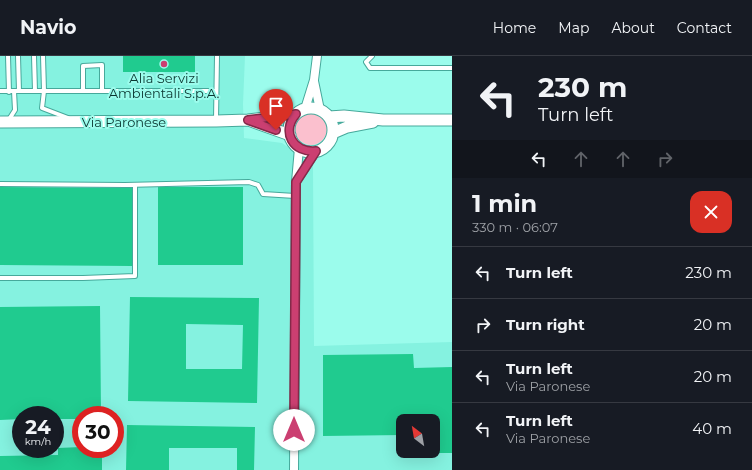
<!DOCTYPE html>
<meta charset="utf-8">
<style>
body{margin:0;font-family:Montserrat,sans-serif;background:#20242c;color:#f1f3f6;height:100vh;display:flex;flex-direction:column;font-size:15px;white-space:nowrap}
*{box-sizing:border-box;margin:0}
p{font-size:13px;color:#9ea1a6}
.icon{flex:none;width:22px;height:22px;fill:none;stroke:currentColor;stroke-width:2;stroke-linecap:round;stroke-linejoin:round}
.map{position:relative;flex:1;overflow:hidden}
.details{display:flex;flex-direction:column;background:#171b24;width:300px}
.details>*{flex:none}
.top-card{background:#171b24;color:#f1f3f6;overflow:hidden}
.needle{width:26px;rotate:329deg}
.tools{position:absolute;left:396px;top:358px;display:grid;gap:8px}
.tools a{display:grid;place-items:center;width:44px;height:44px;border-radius:8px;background:#171b24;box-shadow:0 4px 16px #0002;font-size:20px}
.speed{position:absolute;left:12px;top:350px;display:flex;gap:8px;font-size:20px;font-weight:700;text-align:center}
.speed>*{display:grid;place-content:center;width:52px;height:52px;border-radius:50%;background:#171b24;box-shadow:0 4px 16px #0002;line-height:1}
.speed small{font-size:10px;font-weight:400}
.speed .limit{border:6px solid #d22;background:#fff;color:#111}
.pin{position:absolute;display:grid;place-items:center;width:34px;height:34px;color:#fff;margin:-41px -17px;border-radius:50% 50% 50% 0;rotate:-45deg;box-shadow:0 0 4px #0007}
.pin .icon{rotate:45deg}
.me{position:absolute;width:44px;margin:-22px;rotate:0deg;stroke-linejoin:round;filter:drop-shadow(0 0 3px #0008)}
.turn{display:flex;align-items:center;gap:14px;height:84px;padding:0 20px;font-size:18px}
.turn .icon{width:52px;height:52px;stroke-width:2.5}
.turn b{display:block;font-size:28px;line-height:34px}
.lanes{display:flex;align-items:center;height:38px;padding:0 20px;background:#0003;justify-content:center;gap:20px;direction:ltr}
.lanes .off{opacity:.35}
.round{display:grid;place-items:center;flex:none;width:42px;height:42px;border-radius:12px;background:#20242c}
.head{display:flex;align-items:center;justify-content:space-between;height:68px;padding:0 20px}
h1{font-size:24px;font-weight:700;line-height:30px}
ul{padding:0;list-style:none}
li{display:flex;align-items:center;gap:12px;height:52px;padding:0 20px;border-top:1px solid #363941}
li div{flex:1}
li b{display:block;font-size:15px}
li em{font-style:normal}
header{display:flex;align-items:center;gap:24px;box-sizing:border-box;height:56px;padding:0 20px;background:#171b24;border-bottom:1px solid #363941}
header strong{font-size:19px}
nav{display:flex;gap:22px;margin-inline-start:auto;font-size:14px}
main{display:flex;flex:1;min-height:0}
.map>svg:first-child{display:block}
.built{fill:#85f2e0;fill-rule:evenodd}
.green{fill:#fbc0ce}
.building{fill:#20cb8f;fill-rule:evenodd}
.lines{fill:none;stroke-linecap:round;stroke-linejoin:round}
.service-casing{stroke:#46a99b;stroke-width:6}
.minor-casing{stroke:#46a99b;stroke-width:10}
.secondary-casing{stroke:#46a99b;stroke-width:13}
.service{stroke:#fff;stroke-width:4}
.minor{stroke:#fff;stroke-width:8}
.secondary{stroke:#fff;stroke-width:11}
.route-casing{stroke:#842949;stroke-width:10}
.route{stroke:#cb3f71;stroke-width:7}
.poi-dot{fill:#cb3f71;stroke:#9bfcec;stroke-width:1.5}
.labels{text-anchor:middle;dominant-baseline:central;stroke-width:4;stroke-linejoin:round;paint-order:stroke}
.poi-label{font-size:13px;fill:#0a3630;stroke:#9bfcec}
.street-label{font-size:13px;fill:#0a3630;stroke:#9bfcec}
</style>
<header>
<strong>Navio</strong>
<nav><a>Home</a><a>Map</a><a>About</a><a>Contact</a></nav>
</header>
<main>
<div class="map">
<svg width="452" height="414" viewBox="0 0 452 414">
<rect width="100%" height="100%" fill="#9bfcec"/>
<path class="built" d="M 0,0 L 245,0 L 243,48 L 244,82 L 282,87 L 313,109 L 314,290 L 452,286 L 452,414 L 0,414 ZM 21,359 L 55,359 L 55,393 L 21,393 ZM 81,359 L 115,359 L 115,393 L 81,393 ZM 403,365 L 433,365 L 433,395 L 403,395 Z"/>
<path class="green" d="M295 73a16 16 0 1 1 32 0a16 16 0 1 1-32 0Z"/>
<path class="building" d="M 123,0 L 195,0 L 195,16 L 123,16 Z
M 0,131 L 134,132 L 133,210 L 0,209 Z
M 158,131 L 243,131 L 243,209 L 158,209 Z
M 130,241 L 259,242 L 257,347 L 128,345 ZM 186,268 L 243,269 L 242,313 L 186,313 Z
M 100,250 L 101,359 L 81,359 L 81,363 L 55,363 L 55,359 L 21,359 L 21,363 L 0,364 L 0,251 Z
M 413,298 L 414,312 L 452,311 L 452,397 L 411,397 L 411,395 L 433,395 L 433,365 L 403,365 L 403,379 L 323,380 L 323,299 Z
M 127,369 L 255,371 L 254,414 L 237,414 L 237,392 L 169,392 L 169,414 L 126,414 Z
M 81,391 L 81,393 L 102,393 L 102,414 L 0,414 L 0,400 L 58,399 L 58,392 Z"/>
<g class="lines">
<defs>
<path id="service" d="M 8,0 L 9,36
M 18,0 L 19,35
M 34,0 L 35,35
M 43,0 L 44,35 L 42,52 L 68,62
M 372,0 L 366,6 L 370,12 L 452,12
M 0,35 L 216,35
M 83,35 L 83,10 L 102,9 L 102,35
M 216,64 L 217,0
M 8,65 L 15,54 L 14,35
M 0,128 L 125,129 L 249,126 L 258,129 L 263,138 L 295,140
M 0,222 L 83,222 L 135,220 L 135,129"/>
<path id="minor" d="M 314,25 L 320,54
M 305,53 L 314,24 L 317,0
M 297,124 L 316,95
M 294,414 L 296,126 L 299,92"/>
<path id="secondary" d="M289 74a22 22 0 1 1 44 0a22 22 0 1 1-44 0Z
M 329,61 L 344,60 L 383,64 L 452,64
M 251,65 L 290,79
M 0,66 L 216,65 L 248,64 L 296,58
M 333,77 L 347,71 L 373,66"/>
</defs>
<use href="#service" class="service-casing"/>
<use href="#minor" class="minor-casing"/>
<use href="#secondary" class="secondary-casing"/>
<use href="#service" class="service"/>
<use href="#minor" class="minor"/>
<use href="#secondary" class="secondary"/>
</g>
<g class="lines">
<defs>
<path id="route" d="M 276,74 L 248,64 L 296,58 C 281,76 293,97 316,95 L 296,126 L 294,374"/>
</defs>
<use href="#route" class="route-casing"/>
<use href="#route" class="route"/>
</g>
<circle class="poi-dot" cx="164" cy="8" r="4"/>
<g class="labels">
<g class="poi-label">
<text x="164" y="22">Alia Servizi<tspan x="164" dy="15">Ambientali S.p.A.</tspan></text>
</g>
<g class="street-label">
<text x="124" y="66">Via Paronese</text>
</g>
</g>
</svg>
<div class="tools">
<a><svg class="needle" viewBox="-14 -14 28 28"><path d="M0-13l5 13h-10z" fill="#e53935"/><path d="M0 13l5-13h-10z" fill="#9ea1a6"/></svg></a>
</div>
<div class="speed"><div>24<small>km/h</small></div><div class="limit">30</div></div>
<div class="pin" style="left:276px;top:74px;background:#d93025"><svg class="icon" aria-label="arrive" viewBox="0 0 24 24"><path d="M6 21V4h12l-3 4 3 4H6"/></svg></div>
<svg class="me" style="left:294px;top:374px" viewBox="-20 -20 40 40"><circle r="19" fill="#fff"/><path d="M0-13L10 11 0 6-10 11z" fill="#cb3f71"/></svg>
</div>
<section class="details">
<div class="top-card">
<div class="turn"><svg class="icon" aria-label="left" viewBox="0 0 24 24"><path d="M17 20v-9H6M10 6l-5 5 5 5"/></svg><div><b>230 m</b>Turn left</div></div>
<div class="lanes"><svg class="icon" aria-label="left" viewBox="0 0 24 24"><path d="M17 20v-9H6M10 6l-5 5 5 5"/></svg><svg class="icon off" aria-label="ahead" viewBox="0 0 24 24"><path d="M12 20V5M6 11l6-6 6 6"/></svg><svg class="icon off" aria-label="ahead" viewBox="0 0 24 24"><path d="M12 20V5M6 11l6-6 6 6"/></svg><svg class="icon off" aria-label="right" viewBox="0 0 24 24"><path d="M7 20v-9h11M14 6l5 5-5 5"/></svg></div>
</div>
<div class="head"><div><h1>1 min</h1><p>330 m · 06:07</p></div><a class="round" style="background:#d93025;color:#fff"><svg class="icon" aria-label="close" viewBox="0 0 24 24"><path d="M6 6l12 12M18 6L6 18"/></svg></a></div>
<ul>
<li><svg class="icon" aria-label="left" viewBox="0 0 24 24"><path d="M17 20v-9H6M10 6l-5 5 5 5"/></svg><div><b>Turn left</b></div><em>230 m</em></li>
<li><svg class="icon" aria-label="right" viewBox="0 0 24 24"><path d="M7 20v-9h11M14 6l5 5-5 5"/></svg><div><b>Turn right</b></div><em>20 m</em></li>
<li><svg class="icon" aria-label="left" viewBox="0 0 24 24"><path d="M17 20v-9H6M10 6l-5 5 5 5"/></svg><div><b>Turn left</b><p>Via Paronese</p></div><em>20 m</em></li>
<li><svg class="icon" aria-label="left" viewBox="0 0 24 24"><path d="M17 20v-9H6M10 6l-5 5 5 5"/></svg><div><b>Turn left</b><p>Via Paronese</p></div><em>40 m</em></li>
</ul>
</section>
</main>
